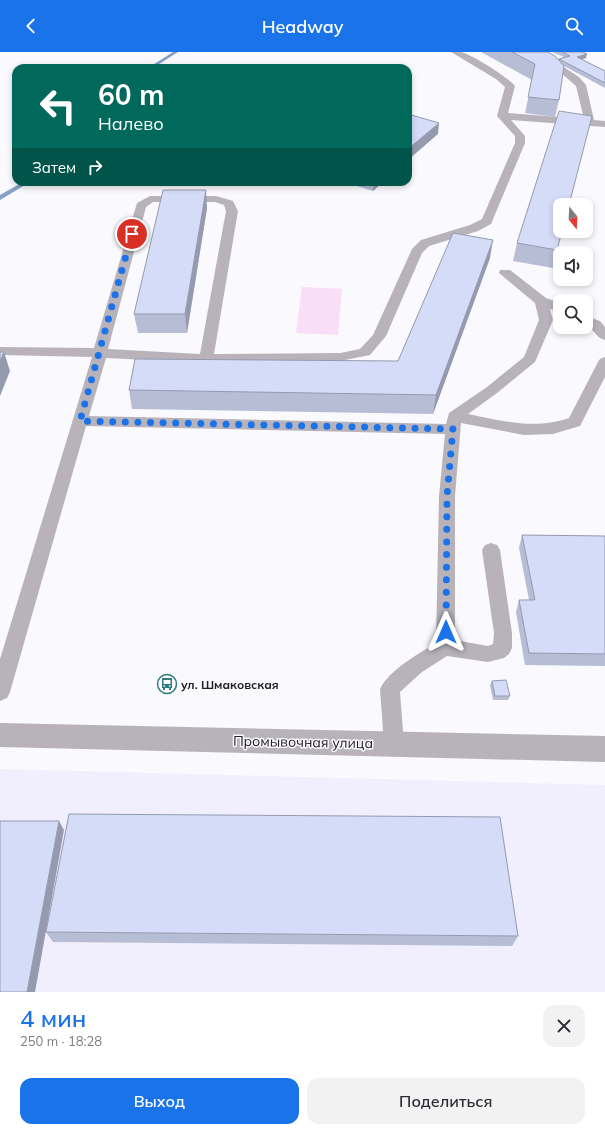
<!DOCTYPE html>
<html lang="ru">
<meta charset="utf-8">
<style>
body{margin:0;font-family:Mulish,sans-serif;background:#f2f2f3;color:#2b2b33;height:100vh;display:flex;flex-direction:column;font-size:15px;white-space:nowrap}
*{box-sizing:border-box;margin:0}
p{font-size:13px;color:#7c7c81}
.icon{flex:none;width:22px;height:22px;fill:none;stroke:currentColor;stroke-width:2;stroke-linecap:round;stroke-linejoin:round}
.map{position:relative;height:940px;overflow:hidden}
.details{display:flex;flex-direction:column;background:#fff;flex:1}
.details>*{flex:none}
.top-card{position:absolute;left:12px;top:12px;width:400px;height:122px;border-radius:12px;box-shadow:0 2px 6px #0003;background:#00695c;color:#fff;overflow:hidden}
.needle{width:26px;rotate:162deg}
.tools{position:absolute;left:553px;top:146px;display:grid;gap:8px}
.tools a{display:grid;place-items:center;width:40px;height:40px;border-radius:8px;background:#fff;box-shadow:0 2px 6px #0003;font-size:20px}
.pin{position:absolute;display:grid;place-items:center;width:34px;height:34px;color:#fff;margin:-17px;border:2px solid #fff;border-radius:50%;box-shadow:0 1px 4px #0007}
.me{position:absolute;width:44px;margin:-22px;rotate:0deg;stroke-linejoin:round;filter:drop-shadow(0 0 3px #0008)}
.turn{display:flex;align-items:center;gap:14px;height:84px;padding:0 20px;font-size:18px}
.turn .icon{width:52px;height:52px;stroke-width:2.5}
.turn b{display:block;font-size:28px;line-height:34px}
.then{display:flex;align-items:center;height:38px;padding:0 20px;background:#0003;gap:8px;font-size:15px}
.round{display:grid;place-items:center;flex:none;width:42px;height:42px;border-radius:12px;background:#f2f2f3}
.summary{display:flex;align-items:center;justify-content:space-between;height:68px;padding:0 20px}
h1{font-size:24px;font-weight:600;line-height:30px;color:#1a73e8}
.button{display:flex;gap:8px;margin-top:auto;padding:8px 20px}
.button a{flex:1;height:46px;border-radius:12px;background:#1a73e8;color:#fff;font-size:16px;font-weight:600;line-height:46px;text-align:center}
.button a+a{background:#f2f2f3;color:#2b2b33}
header{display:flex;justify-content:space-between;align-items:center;height:52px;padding:0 20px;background:#1a73e8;color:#fff;font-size:18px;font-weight:600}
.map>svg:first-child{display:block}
.built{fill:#f1eefe}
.green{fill:#faddf6}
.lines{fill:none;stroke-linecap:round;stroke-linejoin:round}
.stream{fill:#84a1c8;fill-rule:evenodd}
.service{fill:#b8b3bb;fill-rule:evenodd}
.minor{fill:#b8b3bb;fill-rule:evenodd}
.wall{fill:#b7bdd5}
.shaded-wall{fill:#959aae}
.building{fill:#d5dcf8;stroke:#959aae}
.route{stroke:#1a73e8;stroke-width:7;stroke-dasharray:0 12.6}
.labels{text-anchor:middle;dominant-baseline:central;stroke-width:3;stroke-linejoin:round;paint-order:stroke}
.poi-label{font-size:12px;font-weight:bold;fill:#212026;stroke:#faf9fd;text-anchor:start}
.near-street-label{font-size:14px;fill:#212026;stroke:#faf9fd}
</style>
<header><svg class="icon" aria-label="back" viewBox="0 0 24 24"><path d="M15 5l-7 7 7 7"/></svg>Headway<svg class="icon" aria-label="search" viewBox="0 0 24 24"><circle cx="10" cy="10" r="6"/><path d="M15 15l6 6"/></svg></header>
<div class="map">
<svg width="605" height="940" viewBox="0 0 605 940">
<rect width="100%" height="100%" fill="#faf9fd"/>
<path class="built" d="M 0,717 L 605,733 L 605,940 L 0,940 Z"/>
<path class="green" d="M 302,235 L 342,237 L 338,283 L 296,281 Z"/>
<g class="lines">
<path class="stream" d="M 173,0 L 178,0 L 153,16 L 148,16 Z
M 23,130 L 30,130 L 0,148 L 0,143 Z"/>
<path class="service" d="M 451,0 C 454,0 457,0 460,0 C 470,1 509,26 515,34 L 508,61 L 584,67 L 576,34 L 560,20 L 523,0 L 534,0 L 559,12 L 579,25 L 586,33 L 594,68 L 605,69 L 605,75 L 511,68 L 525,84 L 525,91 L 491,172 L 478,179 L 429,194 L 422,201 L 386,284 L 370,303 L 340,309 L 206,311 L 106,306 L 89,364 L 446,372 L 449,361 L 487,335 L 524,305 L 539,268 L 535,251 L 499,221 L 500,218 L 510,218 L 546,246 L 560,251 L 560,260 L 550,257 L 553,268 L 535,310 L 497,341 L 468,362 C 504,369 533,378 569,366 L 598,310 L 600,307 L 605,305 L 605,325 L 580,374 L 553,382 L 524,383 L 461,371 L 455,444 L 455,588 L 488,594 L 493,592 L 494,581 L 482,498 L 485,493 L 491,491 L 497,493 L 500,498 L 512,581 L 512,596 L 509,602 L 504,606 L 488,610 L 447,604 L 422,620 L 400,640 L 404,692 L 401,699 L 394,702 L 387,699 L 384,692 L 380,637 C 389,618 418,602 436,591 L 439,444 L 445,382 L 86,374 L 10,640 L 7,646 L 0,649 L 0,607 L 92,305 L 0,303 L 0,295 L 94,296 L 137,151 L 150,144 L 216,144 L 233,149 L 238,159 L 214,302 L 340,301 L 360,297 L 373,283 L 412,197 L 421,188 L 470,173 L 482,167 L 515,91 L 515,84 L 497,64 L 505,35 L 496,27 ZM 153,150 L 215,150 L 224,153 L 226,159 L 200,302 L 108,297 L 146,155 Z
M 586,264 L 600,269 L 605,275 L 605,288 C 596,286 594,277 586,273 Z"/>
<path class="minor" d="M 0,671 L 605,684 L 605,710 L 0,695 Z"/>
</g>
<path class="wall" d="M 481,0 L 548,0 L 558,7 L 564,5 L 552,0 L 585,0 L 586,6 L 581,7 L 605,19 L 605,36 L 564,14 L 559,48 L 555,65 L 525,61 L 532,28 Z
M 344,130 L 383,130 L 373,139 Z
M 207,156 L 187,281 L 138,281 L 134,262 Z
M 562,179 L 553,216 L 513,209 L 517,191 Z
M 490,206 L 433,362 L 132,357 L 129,338 L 398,309 Z
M 522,483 L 605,484 L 605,614 L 525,613 L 516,560 L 519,548 L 529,548 L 519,496 Z
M 492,629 L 510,644 L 508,648 L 493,648 L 490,633 Z
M 46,880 L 518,884 L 512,894 L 53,890 Z"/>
<path class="shaded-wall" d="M 587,2 L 586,6 L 576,9 L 577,5 Z
M 439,71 L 438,82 L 408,108 L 408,97 Z
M 374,130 L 383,130 L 373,139 Z
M 206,138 L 207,156 L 187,281 L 185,262 Z
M 493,188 L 490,206 L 433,362 L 436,343 Z
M 4,300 L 10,319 L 0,344 L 0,309 Z
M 59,769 L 64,778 L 35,940 L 27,940 Z"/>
<path class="building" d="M 512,0 L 548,0 L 555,4 L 564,14 L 559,48 L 528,45 L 535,12 Z
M 562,0 L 583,0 L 587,2 L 577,5 L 605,19 L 605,31 L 559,7 L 570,4 Z
M 559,59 L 592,64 L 569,153 L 560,153 L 560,179 L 562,179 L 557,198 L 517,191 Z
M 408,62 L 439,71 L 408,97 Z
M 163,138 L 206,138 L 185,262 L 134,262 Z
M 453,181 L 493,188 L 436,343 L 129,338 L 135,307 L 398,309 Z
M 0,300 L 4,300 L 0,309 Z
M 522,483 L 605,484 L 605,602 L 529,601 L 519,548 L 535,548 Z
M 506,628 L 510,644 L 495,644 L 492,629 Z
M 69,762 L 500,765 L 518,884 L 46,880 Z
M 0,769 L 59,769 L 27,940 L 0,940 Z"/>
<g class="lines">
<path class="route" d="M 132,182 L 80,369 L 453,377 L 447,444 L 446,580"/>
</g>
<defs>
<symbol id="bus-ring" viewBox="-11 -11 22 22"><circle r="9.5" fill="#faf9fd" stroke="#317b7f" stroke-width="1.5"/><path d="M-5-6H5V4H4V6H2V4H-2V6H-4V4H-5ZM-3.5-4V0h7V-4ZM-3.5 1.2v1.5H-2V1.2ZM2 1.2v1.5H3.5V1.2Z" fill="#317b7f"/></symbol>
</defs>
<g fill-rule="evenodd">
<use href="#bus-ring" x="156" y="621" width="22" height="22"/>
</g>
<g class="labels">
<g class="poi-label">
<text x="181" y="632">ул. Шмаковская</text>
</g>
<g class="near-street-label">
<text transform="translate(303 690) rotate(1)">Промывочная улица</text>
</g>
</g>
</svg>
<div class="tools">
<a><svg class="needle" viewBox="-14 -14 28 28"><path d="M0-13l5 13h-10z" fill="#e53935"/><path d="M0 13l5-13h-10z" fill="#7c7c81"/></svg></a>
<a><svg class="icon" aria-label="sound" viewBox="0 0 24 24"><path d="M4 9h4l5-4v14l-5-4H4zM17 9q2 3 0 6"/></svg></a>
<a><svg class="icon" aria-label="search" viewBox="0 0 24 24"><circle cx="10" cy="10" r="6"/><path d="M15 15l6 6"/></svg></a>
</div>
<div class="pin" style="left:132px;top:182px;background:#d93025"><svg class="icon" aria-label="arrive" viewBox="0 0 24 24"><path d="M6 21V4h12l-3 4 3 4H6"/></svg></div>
<svg class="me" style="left:446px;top:580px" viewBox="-20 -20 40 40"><path d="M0-17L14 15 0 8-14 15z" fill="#1a73e8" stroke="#fff" stroke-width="4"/></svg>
<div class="top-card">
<div class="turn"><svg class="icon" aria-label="left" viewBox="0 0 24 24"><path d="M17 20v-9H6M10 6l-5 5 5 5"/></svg><div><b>60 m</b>Налево</div></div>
<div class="then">Затем<svg class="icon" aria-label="right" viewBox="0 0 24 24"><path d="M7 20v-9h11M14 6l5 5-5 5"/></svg></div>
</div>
</div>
<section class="details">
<div class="summary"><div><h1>4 мин</h1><p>250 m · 18:28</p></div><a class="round"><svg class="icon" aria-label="close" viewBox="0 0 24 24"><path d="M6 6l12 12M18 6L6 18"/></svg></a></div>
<div class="button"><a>Выход</a><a>Поделиться</a></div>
</section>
